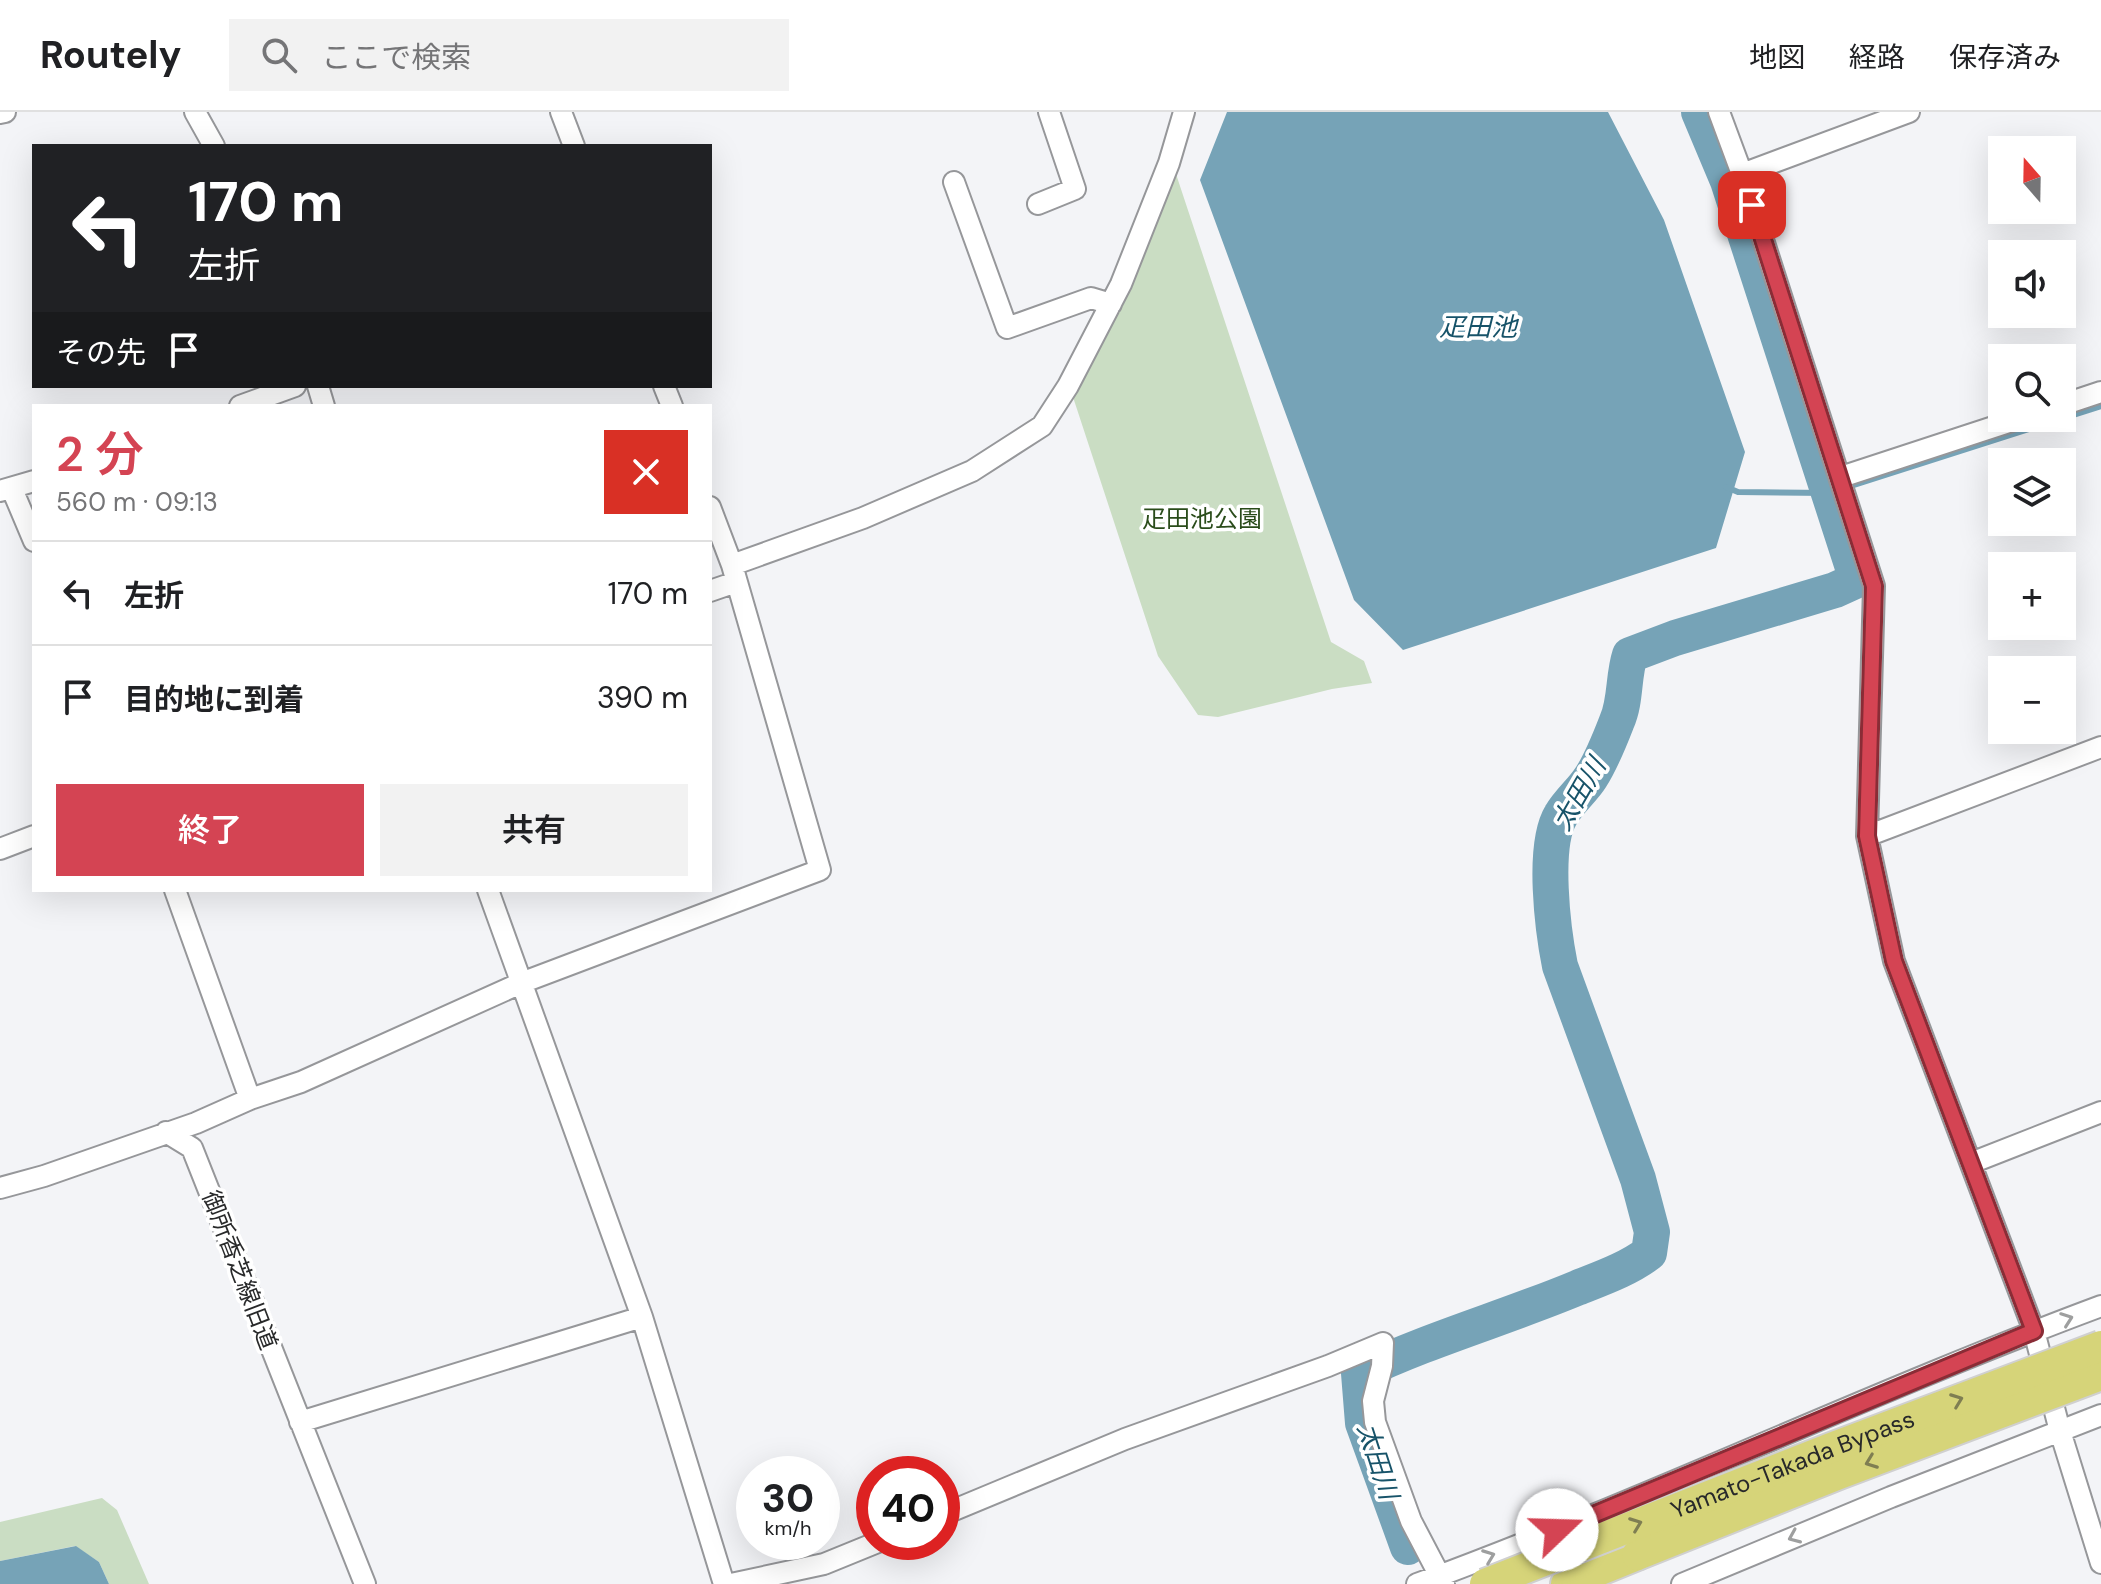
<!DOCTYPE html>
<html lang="ja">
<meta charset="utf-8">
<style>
body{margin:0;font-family:"DM Sans","Noto Sans JP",sans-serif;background:#f2f2f2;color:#202124;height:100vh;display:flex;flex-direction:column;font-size:30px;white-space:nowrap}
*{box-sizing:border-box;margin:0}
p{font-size:26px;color:#757577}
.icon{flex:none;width:44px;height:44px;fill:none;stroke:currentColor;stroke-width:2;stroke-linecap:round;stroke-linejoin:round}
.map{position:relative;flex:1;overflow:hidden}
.panel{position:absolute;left:32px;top:292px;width:680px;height:488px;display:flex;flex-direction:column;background:#fff;border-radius:0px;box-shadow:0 8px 32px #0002}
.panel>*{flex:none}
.top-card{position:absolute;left:32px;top:32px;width:680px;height:244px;border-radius:0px;box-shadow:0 8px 32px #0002;background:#202124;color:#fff;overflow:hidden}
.needle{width:52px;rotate:340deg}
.buttons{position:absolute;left:1988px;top:24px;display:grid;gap:16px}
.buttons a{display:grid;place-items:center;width:88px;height:88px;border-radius:0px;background:#fff;box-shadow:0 8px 32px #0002;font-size:40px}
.speed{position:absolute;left:736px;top:1344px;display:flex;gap:16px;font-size:40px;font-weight:700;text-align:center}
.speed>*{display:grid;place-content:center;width:104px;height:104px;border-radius:50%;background:#fff;box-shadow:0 8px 32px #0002;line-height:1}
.speed small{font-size:20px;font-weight:400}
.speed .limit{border:12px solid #d22;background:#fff;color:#111}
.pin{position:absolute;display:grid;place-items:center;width:68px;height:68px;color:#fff;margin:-34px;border-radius:16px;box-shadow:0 4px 12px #0006}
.me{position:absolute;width:88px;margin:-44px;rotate:69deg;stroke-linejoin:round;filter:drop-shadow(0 0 6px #0008)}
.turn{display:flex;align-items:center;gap:28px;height:168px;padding:0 24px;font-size:36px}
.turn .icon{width:104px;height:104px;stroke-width:2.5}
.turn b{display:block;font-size:56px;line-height:68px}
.then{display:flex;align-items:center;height:76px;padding:0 24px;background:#0003;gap:16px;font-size:30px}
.round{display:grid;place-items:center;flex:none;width:84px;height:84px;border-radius:0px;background:#f2f2f2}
.overview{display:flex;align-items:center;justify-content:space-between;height:136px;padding:0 24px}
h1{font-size:48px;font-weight:600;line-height:60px;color:#d44453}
.cta{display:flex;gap:16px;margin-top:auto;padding:16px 24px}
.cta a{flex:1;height:92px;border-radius:0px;background:#d44453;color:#fff;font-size:32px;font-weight:600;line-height:92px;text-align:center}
.cta a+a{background:#f2f2f2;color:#202124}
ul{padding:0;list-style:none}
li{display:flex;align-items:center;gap:24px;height:104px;padding:0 24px;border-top:2px solid #e0e0e0}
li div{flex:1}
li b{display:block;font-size:30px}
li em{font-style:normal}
header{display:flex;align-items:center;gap:48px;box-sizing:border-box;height:112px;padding:0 40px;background:#fff;border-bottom:2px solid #e0e0e0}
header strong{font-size:38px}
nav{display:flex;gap:44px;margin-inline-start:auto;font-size:28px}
.search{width:560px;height:72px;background:#f2f2f2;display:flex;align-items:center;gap:20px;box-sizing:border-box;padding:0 28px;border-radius:0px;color:#757577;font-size:30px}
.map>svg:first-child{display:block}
.green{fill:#caddc3}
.water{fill:#76a3b7}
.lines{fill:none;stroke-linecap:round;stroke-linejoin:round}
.stream{stroke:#76a3b7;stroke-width:6}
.river{stroke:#76a3b7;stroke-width:36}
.minor-casing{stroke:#96979a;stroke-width:24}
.highway-casing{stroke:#d0d0d0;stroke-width:34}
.minor{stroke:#fff;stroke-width:20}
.highway{stroke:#d6d479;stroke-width:30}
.highway-bridge-casing{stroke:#d0d0d0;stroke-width:34;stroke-linecap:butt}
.highway-bridge{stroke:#d6d479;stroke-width:30}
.oneway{stroke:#9e9f9f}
.oneway2{stroke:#7f7e52}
.route-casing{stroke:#8a2c36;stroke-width:20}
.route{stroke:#d44453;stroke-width:14}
.labels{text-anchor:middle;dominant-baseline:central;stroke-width:7;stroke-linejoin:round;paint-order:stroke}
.park-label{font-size:24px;fill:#2a4c1a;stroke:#fff}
.street-label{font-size:24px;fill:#28292a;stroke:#fff}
.water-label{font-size:26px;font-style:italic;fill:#175369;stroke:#fff}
</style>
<header>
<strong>Routely</strong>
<div class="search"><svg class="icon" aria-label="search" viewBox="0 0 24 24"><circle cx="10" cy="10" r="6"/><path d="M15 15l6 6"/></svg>ここで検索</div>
<nav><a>地図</a><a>経路</a><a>保存済み</a></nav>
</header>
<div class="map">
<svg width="2101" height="1472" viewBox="0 0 2101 1472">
<rect width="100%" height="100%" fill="#f3f4f7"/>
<path class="green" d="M 1176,62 L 1331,530 L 1364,549 L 1372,571 L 1332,577 L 1218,605 L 1198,603 L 1158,544 L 1072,282 Z
M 102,1386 L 117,1398 L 149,1472 L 109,1472 L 99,1450 L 75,1434 L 0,1449 L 0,1410 Z"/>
<path class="water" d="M 1227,0 L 1608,0 L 1664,108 L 1745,340 L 1716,436 L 1403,538 L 1354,488 L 1200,68 Z
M 76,1434 L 99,1450 L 109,1472 L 0,1472 L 0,1449 Z"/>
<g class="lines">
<path class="stream" d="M 1726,375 L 1738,380 L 1829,381 L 2101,294"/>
<path class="river" d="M 1408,1435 L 1363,1311 L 1359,1261 C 1430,1227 1505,1206 1577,1176 C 1602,1166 1628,1157 1649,1141 L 1652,1120 L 1638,1067 L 1560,854 C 1553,819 1542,734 1561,703 C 1569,689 1583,678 1591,665 C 1602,648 1610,627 1617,609 C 1626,589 1623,564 1630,543 L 1675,526 L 1835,478 L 1857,468 L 1728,69 L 1699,0"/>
<defs>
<path id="minor" d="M 195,0 L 214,34
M 561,0 L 574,34
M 1719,0 L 1742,62 L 1874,474 L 1867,724 L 1894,849 L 2034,1219 L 2060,1319 L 2101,1451
M 0,1 L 5,0
M 1742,62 L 1909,0
M 954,70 L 1007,216 L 1091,186 L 1111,192
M 1038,92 L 1075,77 L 1049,0
M 318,274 L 324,294
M 664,274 L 672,294
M 2062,293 L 2101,280
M 240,294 L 295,274
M 1841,365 L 2021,306
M 12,377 L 34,429
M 0,379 L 34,369
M 732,453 L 863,406 L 972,359 L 1042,314 L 1068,274 L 1121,172 L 1169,51 L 1184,0
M 710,479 L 736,470
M 1867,724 L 2101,635
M 0,737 L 34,724
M 175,778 L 250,987
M 488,778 L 642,1205 L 724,1472
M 166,1020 L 192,1036 L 365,1472
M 1971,1051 L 2101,1000
M 0,1076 L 44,1064 L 196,1011 L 250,987 L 301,970 L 521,871 L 820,758 L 732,453 L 710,395
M 300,1310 L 642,1205
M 942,1403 L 1125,1327 L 1328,1254 L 1383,1231 L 1382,1254 L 1373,1289 L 1375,1310 L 1411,1409 L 1444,1472
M 731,1472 L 824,1452 L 878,1430
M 1417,1472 C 1648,1387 1870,1280 2101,1194
M 1682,1472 L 1891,1385 L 2101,1303"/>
<path id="highway" d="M 1566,1472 L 1637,1443"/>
</defs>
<use href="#minor" class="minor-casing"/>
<use href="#highway" class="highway-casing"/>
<use href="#minor" class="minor"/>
<use href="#highway" class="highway"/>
<defs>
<g id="highway-bridge">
<path d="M 1637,1443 L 1839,1362 L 2101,1263"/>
<path id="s1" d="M 1485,1472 L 1831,1336 L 2101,1234"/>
</g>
</defs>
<use href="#highway-bridge" class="highway-bridge-casing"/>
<use href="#highway-bridge" class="highway-bridge"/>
</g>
<defs><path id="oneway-chevron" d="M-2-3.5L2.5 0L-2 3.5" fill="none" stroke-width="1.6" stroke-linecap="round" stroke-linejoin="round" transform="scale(2)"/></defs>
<g class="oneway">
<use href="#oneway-chevron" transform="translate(2067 1207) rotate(-20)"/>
<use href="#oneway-chevron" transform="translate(1794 1425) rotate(157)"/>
<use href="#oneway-chevron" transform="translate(1489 1444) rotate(-21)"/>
</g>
<g class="oneway2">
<use href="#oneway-chevron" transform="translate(1957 1288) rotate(-21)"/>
<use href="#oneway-chevron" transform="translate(1871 1350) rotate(159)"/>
<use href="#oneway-chevron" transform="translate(1636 1412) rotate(-21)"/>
</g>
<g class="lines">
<defs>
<path id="route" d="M 1557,1418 L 2034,1219 L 1894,849 L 1867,724 L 1874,474 L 1752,93"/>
</defs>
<use href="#route" class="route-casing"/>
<use href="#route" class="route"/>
</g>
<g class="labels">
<g class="park-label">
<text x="1202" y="406">疋田池公園</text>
</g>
<g class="street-label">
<text transform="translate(240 1158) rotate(69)">御所香芝線旧道</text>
<text stroke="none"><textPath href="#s1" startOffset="330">Yamato-Takada Bypass</textPath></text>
</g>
<g class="water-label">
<text x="1478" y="215">疋田池</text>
<text transform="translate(1579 682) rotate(-60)">太田川</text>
<text transform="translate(1378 1349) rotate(72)">太田川</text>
</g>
</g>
</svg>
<div class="buttons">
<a><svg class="needle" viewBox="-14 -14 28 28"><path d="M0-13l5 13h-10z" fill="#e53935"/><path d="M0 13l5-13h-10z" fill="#757577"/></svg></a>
<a><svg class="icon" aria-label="sound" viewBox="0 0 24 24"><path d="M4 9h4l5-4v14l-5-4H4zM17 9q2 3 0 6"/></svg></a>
<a><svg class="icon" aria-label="search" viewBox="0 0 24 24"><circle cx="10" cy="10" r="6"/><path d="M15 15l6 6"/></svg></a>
<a><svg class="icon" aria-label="layers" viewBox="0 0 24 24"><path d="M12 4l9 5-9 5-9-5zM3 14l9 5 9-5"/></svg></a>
<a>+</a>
<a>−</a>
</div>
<div class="speed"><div>30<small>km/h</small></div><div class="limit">40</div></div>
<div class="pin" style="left:1752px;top:93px;background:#d93025"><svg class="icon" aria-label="arrive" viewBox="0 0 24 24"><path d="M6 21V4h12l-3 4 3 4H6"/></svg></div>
<svg class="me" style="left:1557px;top:1418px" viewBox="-20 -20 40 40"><circle r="19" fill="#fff"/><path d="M0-13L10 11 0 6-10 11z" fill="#d44453"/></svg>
<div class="top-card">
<div class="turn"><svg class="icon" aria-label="left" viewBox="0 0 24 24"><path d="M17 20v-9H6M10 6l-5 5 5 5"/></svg><div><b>170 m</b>左折</div></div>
<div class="then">その先<svg class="icon" aria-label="arrive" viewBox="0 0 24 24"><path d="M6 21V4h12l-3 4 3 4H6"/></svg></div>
</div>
<section class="panel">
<div class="overview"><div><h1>2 分</h1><p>560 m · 09:13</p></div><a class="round" style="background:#d93025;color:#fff"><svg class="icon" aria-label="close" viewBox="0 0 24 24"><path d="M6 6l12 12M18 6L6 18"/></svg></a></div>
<ul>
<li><svg class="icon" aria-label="left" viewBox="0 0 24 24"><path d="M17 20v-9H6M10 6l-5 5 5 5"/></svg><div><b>左折</b></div><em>170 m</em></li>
<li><svg class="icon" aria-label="arrive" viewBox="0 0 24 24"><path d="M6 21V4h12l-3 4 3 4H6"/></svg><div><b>目的地に到着</b></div><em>390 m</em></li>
</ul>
<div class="cta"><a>終了</a><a>共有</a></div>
</section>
</div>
